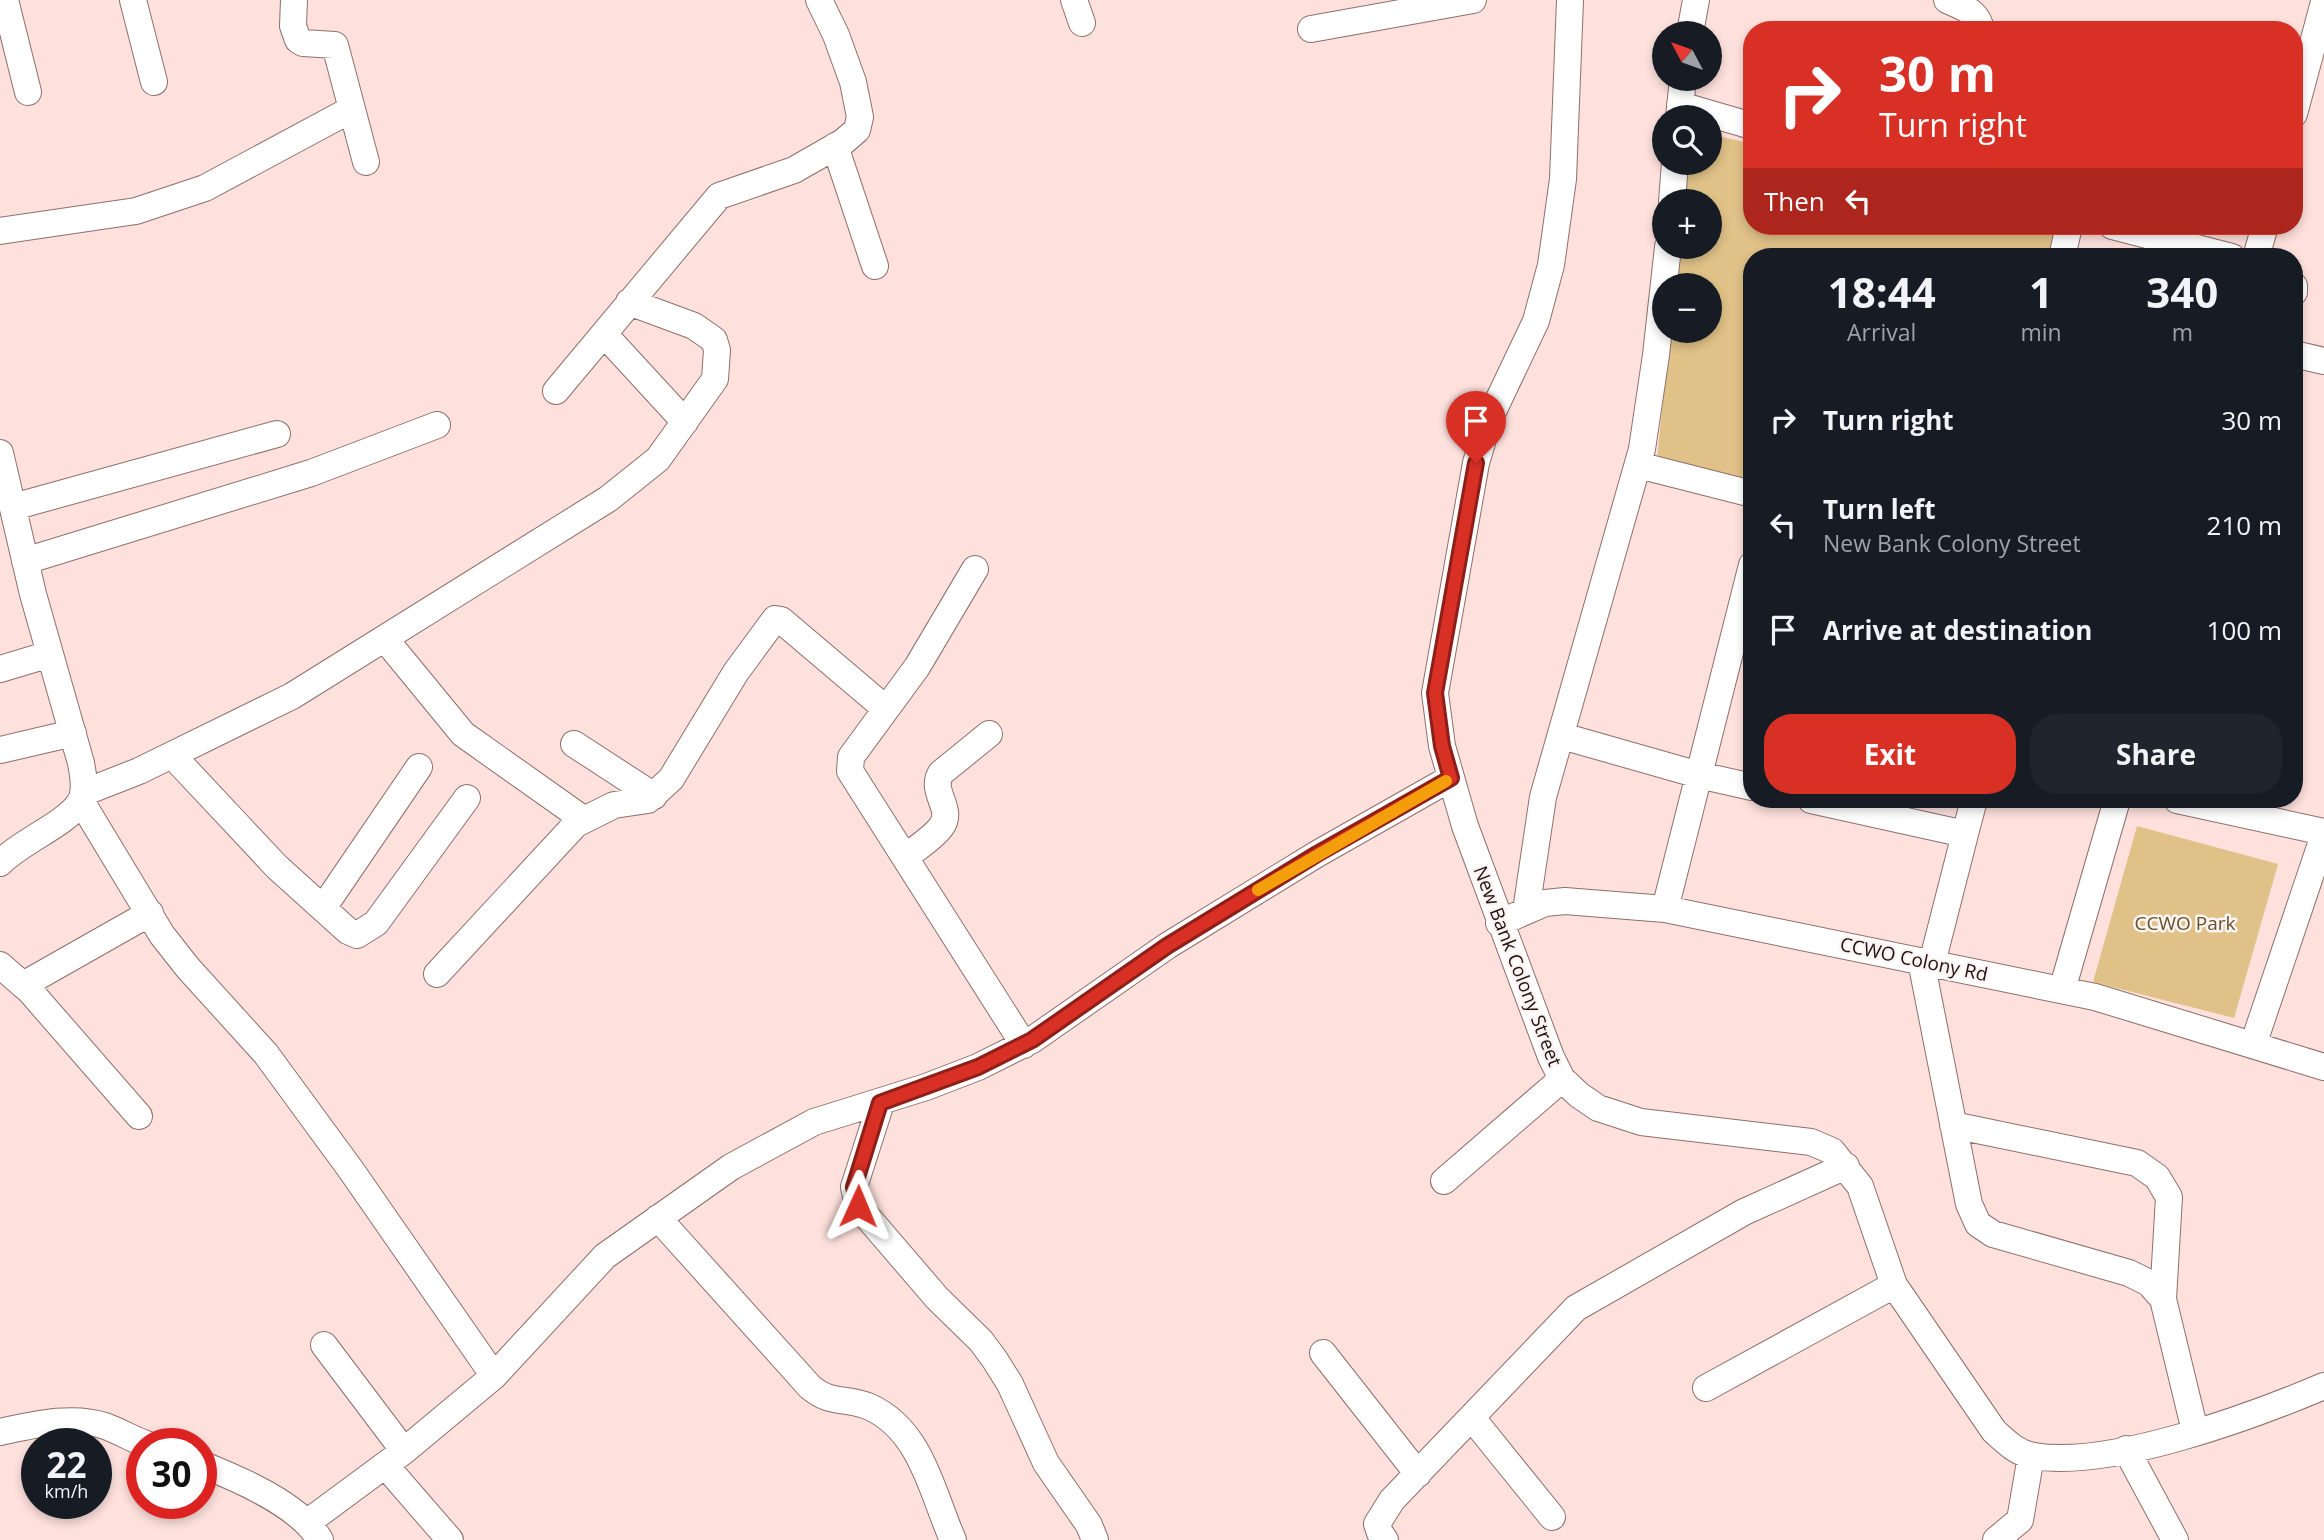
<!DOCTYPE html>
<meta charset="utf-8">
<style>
body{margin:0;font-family:"Open Sans",sans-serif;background:#20242c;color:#f1f3f6;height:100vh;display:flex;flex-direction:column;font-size:26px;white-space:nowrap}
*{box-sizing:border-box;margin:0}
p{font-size:23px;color:#9ea1a6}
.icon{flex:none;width:38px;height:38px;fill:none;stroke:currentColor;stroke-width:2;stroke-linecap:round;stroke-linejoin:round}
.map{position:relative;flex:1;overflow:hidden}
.details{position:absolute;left:1743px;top:248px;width:560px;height:560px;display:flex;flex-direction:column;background:#171b24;border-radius:28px;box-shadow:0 4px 10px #0003}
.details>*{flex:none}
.guide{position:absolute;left:1743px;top:21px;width:560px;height:214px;border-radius:28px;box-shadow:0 4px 10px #0003;background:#d93025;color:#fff;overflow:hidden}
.needle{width:46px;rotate:311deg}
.fabs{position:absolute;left:1652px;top:21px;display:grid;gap:14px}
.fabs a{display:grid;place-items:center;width:70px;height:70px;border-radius:50%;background:#171b24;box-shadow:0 4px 10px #0003;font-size:35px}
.speed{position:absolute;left:21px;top:1428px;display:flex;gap:14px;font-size:35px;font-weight:700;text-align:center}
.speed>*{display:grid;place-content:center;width:91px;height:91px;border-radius:50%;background:#171b24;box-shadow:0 4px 10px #0003;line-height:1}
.speed small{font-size:18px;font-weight:400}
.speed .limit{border:10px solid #d22;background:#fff;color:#111}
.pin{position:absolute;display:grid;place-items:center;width:60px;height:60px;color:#fff;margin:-72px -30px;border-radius:50% 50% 50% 0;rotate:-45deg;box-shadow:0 0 7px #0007}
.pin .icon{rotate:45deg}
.me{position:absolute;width:77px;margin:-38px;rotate:1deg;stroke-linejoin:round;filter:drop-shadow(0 0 5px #0008)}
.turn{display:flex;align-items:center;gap:24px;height:147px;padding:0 21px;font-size:32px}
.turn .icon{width:91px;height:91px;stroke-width:2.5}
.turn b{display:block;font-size:49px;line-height:60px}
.then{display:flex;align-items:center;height:66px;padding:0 21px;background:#0003;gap:14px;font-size:26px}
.eta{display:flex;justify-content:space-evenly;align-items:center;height:119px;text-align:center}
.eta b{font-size:42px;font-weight:700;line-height:49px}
.button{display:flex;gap:14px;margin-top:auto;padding:14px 21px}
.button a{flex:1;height:80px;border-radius:28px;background:#d93025;color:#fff;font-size:28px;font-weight:700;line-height:80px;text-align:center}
.button a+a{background:#20242c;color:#f1f3f6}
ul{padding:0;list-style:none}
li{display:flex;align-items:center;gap:21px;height:105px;padding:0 21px}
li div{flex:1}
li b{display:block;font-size:26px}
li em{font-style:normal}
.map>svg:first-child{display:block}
.green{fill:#e0c288}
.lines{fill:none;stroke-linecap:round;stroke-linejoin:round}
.minor-casing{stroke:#8e6f6a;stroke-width:28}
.minor{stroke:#fff;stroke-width:26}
.route-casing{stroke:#8d1f18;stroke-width:18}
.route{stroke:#d93025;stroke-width:12}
.slow{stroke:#f59e0b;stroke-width:12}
.labels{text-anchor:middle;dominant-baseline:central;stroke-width:5;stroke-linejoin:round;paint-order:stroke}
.park-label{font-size:19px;fill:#655129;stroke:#fcf4f3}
.street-label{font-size:19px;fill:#1f1311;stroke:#fcf4f3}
</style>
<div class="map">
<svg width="2324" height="1540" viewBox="0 0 2324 1540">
<rect width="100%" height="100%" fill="#fee1dd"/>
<path class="green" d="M 1710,134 L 1752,144 L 1752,226 L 2061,226 L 2054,257 L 1752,257 L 1752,482 L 1657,459 L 1670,331 L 1710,331 L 1710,285 L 1675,285 L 1679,247 L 1710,247 L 1710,201 L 1684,201 L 1688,163 L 1710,163 Z
M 2137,826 L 2278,864 L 2234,1018 L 2093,982 Z"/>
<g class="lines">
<defs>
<path id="minor" d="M 5,0 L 28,92
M 133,0 L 154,82
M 294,0 L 293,26 L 298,40 L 303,43 L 335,45 L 366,162
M 1074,0 L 1082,23
M 1570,0 L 1563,179 L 1551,265 L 1536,321 L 1488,422 L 1476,463 L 1435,693 L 1442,746 L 1465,826 L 1551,1057 L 1562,1079 L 1579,1095 L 1598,1108 L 1641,1122 L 1811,1142 L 1832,1151 L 1860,1186 L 1894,1285 L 1994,1431 C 2006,1442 2018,1454 2034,1456 C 2110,1469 2253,1416 2324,1386
M 1947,0 C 1962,7 1978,11 1981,30
M 1311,29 L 1473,0
M 1690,33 L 1696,0
M 1680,105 L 1752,126
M 2294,114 L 2324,2
M 1679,117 L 1683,79
M 835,146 L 875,266
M 1672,201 L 1675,163
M 2112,226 L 2232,257
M 0,231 L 136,211 L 205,188 L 352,109
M 2062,257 L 2069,226
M 2256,257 L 2265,226
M 2294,286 L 2294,292
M 604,334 L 685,422
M 2294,354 L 2324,361
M 556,391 L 719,196 L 794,170 L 843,142 L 857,130 L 860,117 L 853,82 L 836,35 L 819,0
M 0,453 L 33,594 L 81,763 C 83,775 87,791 80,802 C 68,823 20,842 0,863
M 1638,465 L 1752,494
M 13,507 L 277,434
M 25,561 L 311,473 L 437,425
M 975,569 L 917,667 L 851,757 L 850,771 L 1024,1045
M 385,639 L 463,734 L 583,819
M 0,669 L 50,654
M 1562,736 L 1699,775 L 1752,787
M 574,744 L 654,796
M 0,750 L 73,733
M 172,755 L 277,867 L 348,931 L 357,935 L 376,923 L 467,798
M 83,793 L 139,771 L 292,696 L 608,499 L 658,459 L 715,379 L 717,350 L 714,340 L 694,326 L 629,302
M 1811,800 L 1965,834 L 1974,800
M 2177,800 L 2324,832
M 81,801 L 162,935 L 188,968 L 266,1054 L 351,1170 L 494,1376
M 906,857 C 916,848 932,839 941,827 C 955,809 929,792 941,773 L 989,734
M 323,908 L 419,767
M 1665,909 L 1752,565
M 1526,911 L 1543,797 L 1642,449 L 1656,355 L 1668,247
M 1499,923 L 1545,903 L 1565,901 L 1665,909 L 2095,997 L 2324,1067
M 1921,961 L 1969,1204 L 1978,1224 L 1993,1234 L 2129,1273 L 2149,1283 L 2163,1299 L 2195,1431
M 1932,963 L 1965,834
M 0,965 L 30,991 L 139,1116
M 437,974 L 576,824 L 614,805 L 648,800 L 671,779 L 736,672 L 775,619 L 781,620 L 886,709
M 23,985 L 150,913
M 2062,990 L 2117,800
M 2253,1045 L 2324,835
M 881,1103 L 854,1187 L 858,1206 L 937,1298 L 981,1341 L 995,1360 L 1010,1384 L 1046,1463 L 1089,1525 L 1095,1540
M 1953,1125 L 2137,1163 L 2157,1177 L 2169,1197 L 2163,1299
M 1444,1181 L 1562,1079
M 658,1218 L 810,1387 C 833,1406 845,1396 870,1407 C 922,1431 932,1493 953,1540
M 324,1345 L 404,1451
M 1323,1353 L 1418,1474
M 1706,1388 L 1894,1285
M 1472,1418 L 1552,1517
M 0,1432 C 33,1425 72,1415 105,1426 C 119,1431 132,1439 146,1444
M 2126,1449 L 2175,1540
M 201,1464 C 239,1479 300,1505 320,1540
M 385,1465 L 450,1540
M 308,1522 L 404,1451 L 494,1376 L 605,1256 L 731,1167 L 814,1122 L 926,1087 L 978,1067 L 1032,1040 L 1167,946 L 1317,854 L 1451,778
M 1385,1540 L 1380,1533 L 1377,1524 L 1392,1500 L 1576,1308 L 1744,1212 L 1846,1166
M 1996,1540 L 2020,1520 L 2031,1456"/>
</defs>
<use href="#minor" class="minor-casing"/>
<use href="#minor" class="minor"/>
</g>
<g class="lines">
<defs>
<path id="route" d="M 858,1206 L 854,1187 L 880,1103 L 978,1067 L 1032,1040 L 1167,946 L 1317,854 L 1451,778 L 1442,746 L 1435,693 L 1476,463"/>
</defs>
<use href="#route" class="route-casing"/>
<use href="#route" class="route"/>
<path class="slow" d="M 1258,890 L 1446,781"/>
</g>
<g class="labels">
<g class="park-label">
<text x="2185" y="923">CCWO Park</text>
</g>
<g class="street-label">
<text transform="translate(1914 959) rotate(12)">CCWO Colony Rd</text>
<text transform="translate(1518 966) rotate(69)">New Bank Colony Street</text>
</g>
</g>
</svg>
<div class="fabs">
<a><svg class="needle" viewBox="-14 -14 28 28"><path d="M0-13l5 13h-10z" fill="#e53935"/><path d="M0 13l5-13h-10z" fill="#9ea1a6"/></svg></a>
<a><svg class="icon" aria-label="search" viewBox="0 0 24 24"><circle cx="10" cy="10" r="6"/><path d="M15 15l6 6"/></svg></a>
<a>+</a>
<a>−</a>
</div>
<div class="speed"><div>22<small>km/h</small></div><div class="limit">30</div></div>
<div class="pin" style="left:1476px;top:463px;background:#d93025"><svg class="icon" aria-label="arrive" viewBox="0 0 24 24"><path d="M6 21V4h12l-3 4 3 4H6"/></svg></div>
<svg class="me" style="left:858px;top:1206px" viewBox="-20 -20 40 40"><path d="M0-17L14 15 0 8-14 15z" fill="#d93025" stroke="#fff" stroke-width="4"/></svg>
<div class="guide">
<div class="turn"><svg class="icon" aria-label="right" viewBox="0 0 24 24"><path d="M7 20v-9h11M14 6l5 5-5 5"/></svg><div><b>30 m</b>Turn right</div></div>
<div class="then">Then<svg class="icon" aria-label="left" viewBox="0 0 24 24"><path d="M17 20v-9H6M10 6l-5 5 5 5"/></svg></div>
</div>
<section class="details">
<div class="eta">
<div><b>18:44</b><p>Arrival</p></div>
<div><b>1</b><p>min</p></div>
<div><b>340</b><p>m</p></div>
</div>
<ul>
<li><svg class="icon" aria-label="right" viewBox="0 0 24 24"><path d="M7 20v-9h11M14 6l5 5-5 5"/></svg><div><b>Turn right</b></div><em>30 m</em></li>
<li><svg class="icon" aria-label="left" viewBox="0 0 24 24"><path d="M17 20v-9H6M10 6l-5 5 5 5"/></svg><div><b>Turn left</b><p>New Bank Colony Street</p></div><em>210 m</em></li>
<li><svg class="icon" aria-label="arrive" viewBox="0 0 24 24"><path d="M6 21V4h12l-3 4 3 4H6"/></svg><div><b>Arrive at destination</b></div><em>100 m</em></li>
</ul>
<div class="button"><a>Exit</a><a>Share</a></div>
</section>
</div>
